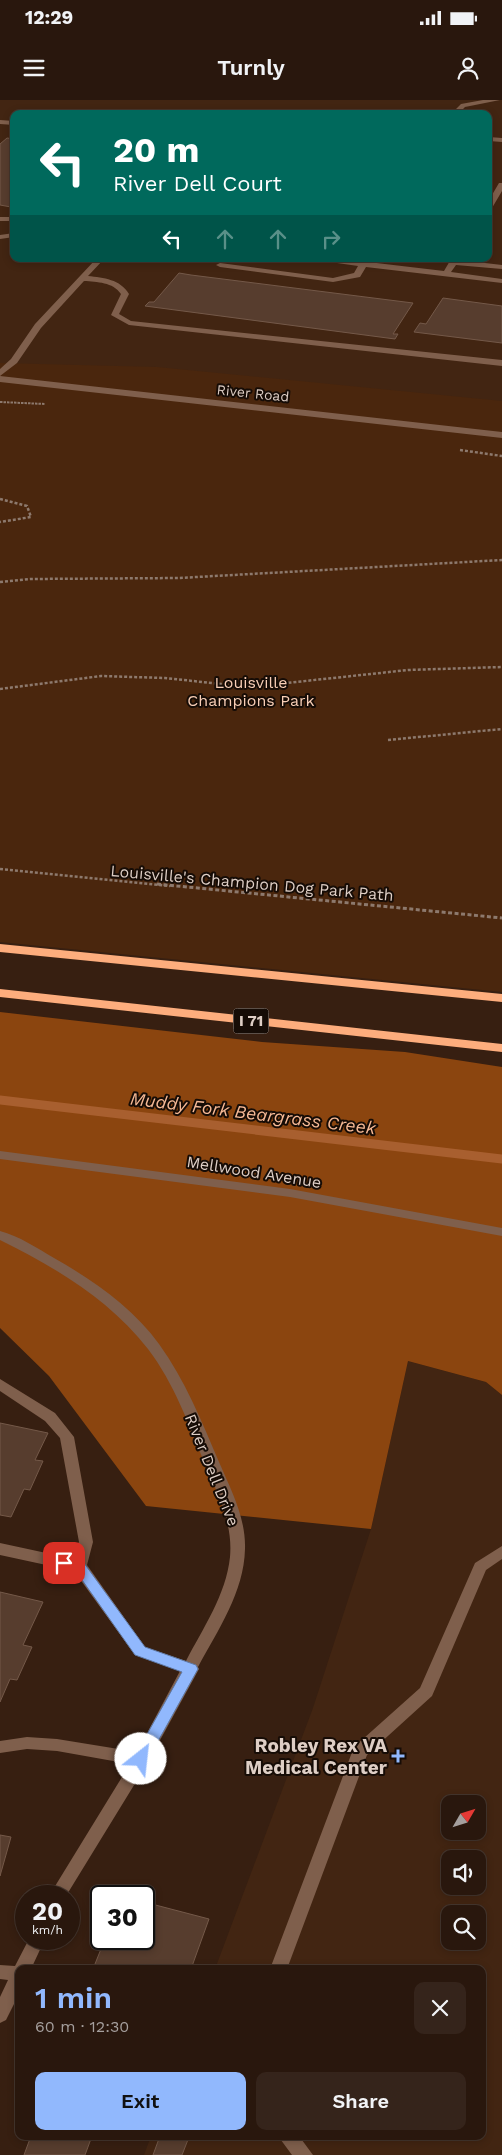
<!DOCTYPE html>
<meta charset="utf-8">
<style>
body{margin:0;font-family:"Work Sans",sans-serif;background:#35241b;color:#f1f3f6;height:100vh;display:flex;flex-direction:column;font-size:19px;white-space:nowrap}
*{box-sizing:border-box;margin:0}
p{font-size:16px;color:#a59f9d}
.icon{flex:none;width:28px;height:28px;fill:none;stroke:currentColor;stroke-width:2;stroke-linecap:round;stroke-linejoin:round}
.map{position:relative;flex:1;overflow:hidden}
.drawer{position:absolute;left:15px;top:1865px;width:471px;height:175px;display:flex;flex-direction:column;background:#29170d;border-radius:10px;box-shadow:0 2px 8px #0003,0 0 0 1px #45362e}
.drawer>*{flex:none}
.banner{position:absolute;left:10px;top:10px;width:482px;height:152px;border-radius:10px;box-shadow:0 2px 8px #0003,0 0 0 1px #45362e;background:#00695c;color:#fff;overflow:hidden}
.needle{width:32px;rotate:51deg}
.fabs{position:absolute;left:441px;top:1695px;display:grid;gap:10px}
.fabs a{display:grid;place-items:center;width:45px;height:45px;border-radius:10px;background:#29170d;box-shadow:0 2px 8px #0003,0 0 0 1px #45362e;font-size:25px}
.speed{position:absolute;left:15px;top:1785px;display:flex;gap:10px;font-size:25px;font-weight:700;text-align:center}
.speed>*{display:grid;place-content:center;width:65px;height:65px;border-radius:50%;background:#29170d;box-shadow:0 2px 8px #0003,0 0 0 1px #45362e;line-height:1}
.speed small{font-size:12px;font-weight:400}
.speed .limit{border:2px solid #111;border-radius:8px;background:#fff;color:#111}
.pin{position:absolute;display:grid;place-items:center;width:42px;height:42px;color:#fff;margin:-21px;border-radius:10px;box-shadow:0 2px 8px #0006}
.me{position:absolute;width:55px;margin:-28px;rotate:29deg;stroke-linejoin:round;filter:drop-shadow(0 0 4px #0008)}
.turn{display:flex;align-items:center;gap:18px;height:105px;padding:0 20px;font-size:22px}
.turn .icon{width:65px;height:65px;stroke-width:2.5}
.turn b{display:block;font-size:35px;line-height:42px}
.lanes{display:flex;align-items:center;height:48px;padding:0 20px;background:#0003;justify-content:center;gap:25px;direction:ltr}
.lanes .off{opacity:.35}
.round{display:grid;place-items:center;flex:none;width:52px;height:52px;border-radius:10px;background:#35241b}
.summary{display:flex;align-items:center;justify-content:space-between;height:85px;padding:0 20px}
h1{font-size:30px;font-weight:600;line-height:38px;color:#91b8fd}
.action{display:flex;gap:10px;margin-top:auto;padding:10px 20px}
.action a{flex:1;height:58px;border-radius:10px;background:#91b8fd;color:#111;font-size:20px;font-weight:600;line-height:58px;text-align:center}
.action a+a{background:#35241b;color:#f1f3f6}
.status{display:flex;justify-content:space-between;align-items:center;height:35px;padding:0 25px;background:#29170d;direction:ltr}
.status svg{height:14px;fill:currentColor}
header{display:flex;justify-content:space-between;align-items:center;height:65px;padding:0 20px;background:#29170d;font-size:22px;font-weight:600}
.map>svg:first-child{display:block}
.built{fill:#422512;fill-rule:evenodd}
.green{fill:#4a260d}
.forest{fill:#8b450f}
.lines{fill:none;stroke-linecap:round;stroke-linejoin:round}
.stream{stroke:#a85f2f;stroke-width:9}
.building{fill:#573d2e;stroke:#745949}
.path-far2{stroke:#8d796d;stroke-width:2;stroke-dasharray:2.5 1;stroke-linecap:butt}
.path-far1{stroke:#8d796d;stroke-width:2.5;stroke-dasharray:3 2;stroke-linecap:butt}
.path{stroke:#8d796d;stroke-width:3;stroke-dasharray:4 2.5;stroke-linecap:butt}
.minor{fill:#7f5f4c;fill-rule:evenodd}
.highway{fill:#fdad7d;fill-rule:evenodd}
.route{fill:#91b8fd;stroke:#5e78a4}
.poi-dot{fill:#91b8fd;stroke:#160c06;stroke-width:2}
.labels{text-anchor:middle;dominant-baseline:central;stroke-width:4;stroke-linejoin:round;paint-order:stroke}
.far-street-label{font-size:14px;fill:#decec5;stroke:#160c06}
.shield{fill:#160c06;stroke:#a2948c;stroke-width:1}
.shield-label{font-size:15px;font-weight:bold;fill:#decec5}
.park-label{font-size:16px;fill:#f8ceb6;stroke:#160c06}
.street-label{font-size:16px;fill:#decec5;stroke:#160c06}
.water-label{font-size:18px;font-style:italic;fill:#f7ba96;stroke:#160c06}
.near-poi-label{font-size:19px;font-weight:bold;fill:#decec5;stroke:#160c06;text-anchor:end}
</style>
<div class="status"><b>12:29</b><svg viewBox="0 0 49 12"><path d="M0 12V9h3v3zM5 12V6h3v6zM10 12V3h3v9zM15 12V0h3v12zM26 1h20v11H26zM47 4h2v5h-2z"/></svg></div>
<header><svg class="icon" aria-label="menu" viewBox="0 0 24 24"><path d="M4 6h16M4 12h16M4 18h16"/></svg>Turnly<svg class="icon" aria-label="person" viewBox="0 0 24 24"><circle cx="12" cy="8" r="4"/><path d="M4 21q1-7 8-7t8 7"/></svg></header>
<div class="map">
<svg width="502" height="2055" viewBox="0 0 502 2055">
<rect width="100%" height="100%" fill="#371f11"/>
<path class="built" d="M 0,0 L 502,0 L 502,320 L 0,265 ZM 14,14 L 489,14 L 489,159 L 14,159 Z
M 408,1261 L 486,1282 L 502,1295 L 502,2055 L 144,2055 L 151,2036 L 482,2036 L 482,1869 L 215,1869 L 313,1608 L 371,1429 ZM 450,1704 L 478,1704 L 478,1731 L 450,1731 ZM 450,1759 L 478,1759 L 478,1786 L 450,1786 ZM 450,1814 L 478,1814 L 478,1841 L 450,1841 Z"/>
<path class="green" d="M 0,263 L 157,267 L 502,301 L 502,892 L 0,842 Z"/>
<path class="forest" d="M 0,912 L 262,942 L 405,952 L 502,967 L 502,1295 L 486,1282 L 408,1261 L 371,1429 L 146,1406 L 49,1276 L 0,1228 Z"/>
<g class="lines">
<path class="stream" d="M 0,1000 L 502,1059"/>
</g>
<path class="building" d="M 7,38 L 14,39 L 14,104 L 11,107 L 0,105 L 0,44 Z
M 179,173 L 191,175 L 413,203 L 393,234 L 398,234 L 395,239 L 145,206 L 149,202 L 154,202 Z
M 443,198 L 502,206 L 502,243 L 414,232 L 420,223 L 426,224 Z
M 0,1323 L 48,1333 L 35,1360 L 43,1361 L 30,1390 L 24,1389 L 11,1417 L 0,1415 Z
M 0,1492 L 43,1502 L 23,1545 L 32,1547 L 17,1580 L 10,1579 L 0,1602 Z
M 0,1735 L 11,1737 L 0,1776 Z
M 144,1802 L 209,1819 L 191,1869 L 167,1869 L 156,1866 L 155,1869 L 93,1869 L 105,1839 L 144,1839 Z
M 31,2036 L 92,2036 L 85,2055 L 24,2055 Z
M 160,2036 L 189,2037 L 182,2055 L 153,2055 Z"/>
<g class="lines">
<path class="path-far2" d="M 0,302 L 45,304"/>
<path class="path-far1" d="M 460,350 L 502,356
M 0,399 L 27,406 L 31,417 L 0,422
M 0,482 L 30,479 L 179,478 L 502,460
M 0,589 L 101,576 L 165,578 L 249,587 L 408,570 L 502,567
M 388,640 L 502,629
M 0,769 L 170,786"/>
<path class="path" d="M 157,784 L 502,818"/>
<path class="minor" d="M 483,0 L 500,0 L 465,7 L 458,14 L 451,14 L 461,4 Z
M 256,12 L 286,12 L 289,14 L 253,14 Z
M 0,20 L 14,21 L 14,25 L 0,24 Z
M 489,37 L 502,38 L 502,42 L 489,41 Z
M 499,83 L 502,83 L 502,91 L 492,108 L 489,108 L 489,100 Z
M 0,117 L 14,117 L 14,121 L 0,121 Z
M 14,133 L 14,137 L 0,139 L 0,135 Z
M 96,159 L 104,159 L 88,176 C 104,178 120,179 129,194 L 119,214 L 131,221 L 502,260 L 502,266 L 129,225 L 111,215 L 121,194 C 113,182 97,182 84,181 L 41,228 L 17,263 L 0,276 L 502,332 L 502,338 L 0,282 L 0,269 L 11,259 L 35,224 Z
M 319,159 L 361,161 L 362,159 L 370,159 L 368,162 L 444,171 L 451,159 L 502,165 L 502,169 L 456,165 L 451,172 L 502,179 L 502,183 L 366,167 L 360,177 L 333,182 L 220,167 L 216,165 L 220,163 L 333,178 L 354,173 L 358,166 L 323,161 Z
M 0,1051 L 290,1089 L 502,1128 L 502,1136 L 290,1097 L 0,1059 Z
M 0,1131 C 19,1136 37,1148 54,1158 C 93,1180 133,1208 159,1244 C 185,1280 202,1322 219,1362 C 231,1390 246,1418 245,1449 C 244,1492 218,1530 198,1567 L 199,1569 L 147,1664 L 66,1796 L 49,1796 L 130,1664 L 57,1651 L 27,1649 L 0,1653 L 0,1641 L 27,1637 L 57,1639 L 137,1652 L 180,1571 L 135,1555 L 74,1471 L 0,1455 L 0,1443 L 74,1459 L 79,1442 L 60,1338 L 45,1321 L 0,1291 L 0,1279 L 55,1313 L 74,1337 L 93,1442 L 87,1465 L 145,1547 L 186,1561 C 203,1528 226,1495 230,1457 C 233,1423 218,1395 205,1364 C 189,1325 174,1283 148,1249 C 110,1200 55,1167 0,1140 Z
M 502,1446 L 502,1459 L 486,1470 L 432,1596 L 367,1655 L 287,1869 L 270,1869 L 354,1647 L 420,1588 L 475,1463 Z
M 29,1839 L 45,1839 L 31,1869 L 19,1869 L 19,1894 L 6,1920 L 0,1923 L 0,1897 L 8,1880 L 0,1879 L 0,1865 L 15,1866 Z
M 278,2036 L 299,2036 L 313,2055 L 292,2055 Z"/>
<path class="highway" d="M 0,844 L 502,894 L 502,902 L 0,852 Z
M 0,889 L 502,944 L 502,952 L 0,897 Z"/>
</g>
<path class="route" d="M 64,1458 L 84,1463 L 145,1547 L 196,1565 L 198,1569 L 146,1663 L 136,1663 L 133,1659 L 182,1572 L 135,1555 L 75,1470 L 59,1466 L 57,1463 L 59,1459 Z"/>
<path class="poi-dot" d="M395.5 1648.5h5v5h5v5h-5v5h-5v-5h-5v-5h5z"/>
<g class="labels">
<g class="far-street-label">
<text transform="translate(253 293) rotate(6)">River Road</text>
</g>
<rect class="shield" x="233.5" y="908.5" width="35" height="25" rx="4"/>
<g class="shield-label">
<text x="251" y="921">I 71</text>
</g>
<g class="park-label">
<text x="251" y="582">Louisville<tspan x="251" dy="18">Champions Park</tspan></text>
</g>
<g class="street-label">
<text transform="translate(252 783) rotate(5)">Louisville's Champion Dog Park Path</text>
<text transform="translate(254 1072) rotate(9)">Mellwood Avenue</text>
<text transform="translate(212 1370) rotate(68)">River Dell Drive</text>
</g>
<g class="water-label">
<text transform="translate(253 1013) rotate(7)">Muddy Fork Beargrass Creek</text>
</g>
<g class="near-poi-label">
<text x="387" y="1645">Robley Rex VA<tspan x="387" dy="22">Medical Center</tspan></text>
</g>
</g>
</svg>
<div class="fabs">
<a><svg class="needle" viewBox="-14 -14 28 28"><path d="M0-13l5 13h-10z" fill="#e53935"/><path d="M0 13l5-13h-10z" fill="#a59f9d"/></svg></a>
<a><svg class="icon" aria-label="sound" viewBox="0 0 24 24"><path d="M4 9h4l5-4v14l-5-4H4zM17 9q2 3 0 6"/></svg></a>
<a><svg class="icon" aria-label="search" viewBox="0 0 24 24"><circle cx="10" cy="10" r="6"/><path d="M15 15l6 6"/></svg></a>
</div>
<div class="speed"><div>20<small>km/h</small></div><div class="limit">30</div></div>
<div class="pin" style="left:64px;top:1463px;background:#d93025"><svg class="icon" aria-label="arrive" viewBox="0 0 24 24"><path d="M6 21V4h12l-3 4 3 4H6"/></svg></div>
<svg class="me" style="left:141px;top:1659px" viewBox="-20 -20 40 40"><circle r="19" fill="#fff"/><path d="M0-13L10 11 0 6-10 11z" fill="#91b8fd"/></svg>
<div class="banner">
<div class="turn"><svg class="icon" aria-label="left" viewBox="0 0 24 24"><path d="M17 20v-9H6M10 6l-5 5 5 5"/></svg><div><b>20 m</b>River Dell Court</div></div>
<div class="lanes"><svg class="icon" aria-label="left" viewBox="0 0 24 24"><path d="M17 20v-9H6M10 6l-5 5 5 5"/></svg><svg class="icon off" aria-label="ahead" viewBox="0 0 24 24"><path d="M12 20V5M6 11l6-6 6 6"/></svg><svg class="icon off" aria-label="ahead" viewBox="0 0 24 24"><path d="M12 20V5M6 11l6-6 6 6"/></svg><svg class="icon off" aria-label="right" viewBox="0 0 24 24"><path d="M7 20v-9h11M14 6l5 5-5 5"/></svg></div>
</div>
<section class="drawer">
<div class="summary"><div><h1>1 min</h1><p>60 m · 12:30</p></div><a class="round"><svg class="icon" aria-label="close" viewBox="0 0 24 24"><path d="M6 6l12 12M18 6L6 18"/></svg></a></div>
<div class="action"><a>Exit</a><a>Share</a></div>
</section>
</div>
